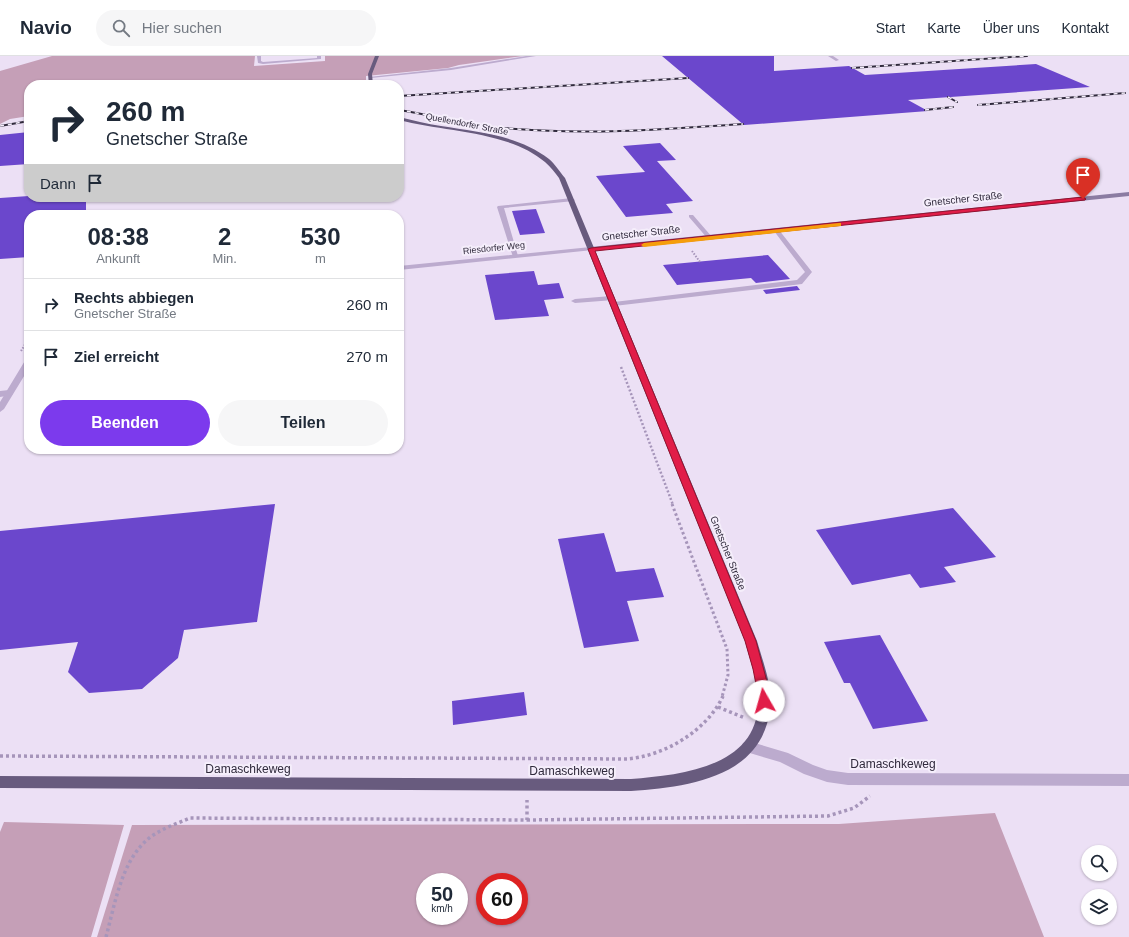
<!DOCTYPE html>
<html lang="de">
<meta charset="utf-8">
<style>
body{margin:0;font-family:Arial,sans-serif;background:#f6f6f7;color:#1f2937;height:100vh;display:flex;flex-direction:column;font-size:15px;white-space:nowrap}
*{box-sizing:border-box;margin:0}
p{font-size:13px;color:#747a83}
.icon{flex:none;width:22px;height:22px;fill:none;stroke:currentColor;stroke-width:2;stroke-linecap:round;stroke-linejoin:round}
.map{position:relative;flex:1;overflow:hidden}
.panel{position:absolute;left:24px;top:154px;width:380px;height:244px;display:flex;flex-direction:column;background:#fff;border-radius:16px;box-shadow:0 1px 3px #0004}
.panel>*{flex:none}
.guide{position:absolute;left:24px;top:24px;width:380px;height:122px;border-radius:16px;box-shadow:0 1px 3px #0004;background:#fff;color:#1f2937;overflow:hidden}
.buttons{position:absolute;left:1081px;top:789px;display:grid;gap:8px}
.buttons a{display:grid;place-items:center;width:36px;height:36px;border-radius:50%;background:#fff;box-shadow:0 1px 3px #0004;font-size:20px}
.speed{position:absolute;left:416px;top:817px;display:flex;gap:8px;font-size:20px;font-weight:700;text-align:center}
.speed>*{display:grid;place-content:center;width:52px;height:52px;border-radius:50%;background:#fff;box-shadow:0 1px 3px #0004;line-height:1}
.speed small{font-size:10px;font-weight:400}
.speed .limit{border:6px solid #d22;background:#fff;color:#111}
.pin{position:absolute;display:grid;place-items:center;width:34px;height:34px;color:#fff;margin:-41px -17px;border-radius:50% 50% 50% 0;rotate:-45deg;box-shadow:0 0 4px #0007}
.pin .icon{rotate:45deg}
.me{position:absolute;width:44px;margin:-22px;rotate:353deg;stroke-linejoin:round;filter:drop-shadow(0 0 3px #0008)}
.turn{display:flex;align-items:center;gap:14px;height:84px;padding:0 16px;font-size:18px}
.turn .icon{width:52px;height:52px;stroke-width:2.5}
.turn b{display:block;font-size:28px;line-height:34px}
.then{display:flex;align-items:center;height:38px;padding:0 16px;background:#0003;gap:8px;font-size:15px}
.eta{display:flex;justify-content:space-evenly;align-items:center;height:68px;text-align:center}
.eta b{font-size:24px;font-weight:700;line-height:28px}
.cta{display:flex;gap:8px;margin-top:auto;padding:8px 16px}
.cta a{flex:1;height:46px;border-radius:24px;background:#7c3aed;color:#fff;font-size:16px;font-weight:700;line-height:46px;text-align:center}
.cta a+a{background:#f6f6f7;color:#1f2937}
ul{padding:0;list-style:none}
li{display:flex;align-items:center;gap:12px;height:52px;padding:0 16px;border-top:1px solid #e0e1e3}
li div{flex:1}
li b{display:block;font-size:15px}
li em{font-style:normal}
header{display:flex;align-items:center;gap:24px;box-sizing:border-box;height:56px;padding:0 20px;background:#fff;border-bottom:1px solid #e0e1e3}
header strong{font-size:19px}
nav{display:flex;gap:22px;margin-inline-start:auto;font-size:14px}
.search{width:280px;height:36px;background:#f6f6f7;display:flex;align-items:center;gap:10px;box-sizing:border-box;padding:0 14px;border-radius:22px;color:#747a83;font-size:15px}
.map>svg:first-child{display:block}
.green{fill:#c59fb7;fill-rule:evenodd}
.building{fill:#6b47cc}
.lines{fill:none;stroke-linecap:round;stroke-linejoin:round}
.path-far3{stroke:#a695ba;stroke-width:2;stroke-dasharray:1.5 1.5;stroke-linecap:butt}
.path-far2{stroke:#a695ba;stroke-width:2.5;stroke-dasharray:2 2;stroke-linecap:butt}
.path-far1{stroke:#a695ba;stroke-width:3;stroke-dasharray:2.5 2.5;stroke-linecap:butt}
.path{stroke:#a695ba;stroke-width:3.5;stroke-dasharray:3 3;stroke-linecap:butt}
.lane{fill:#bcabce;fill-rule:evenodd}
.street{fill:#bcabce;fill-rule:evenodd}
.secondary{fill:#8b7ca2;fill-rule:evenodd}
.primary{fill:#685b7e;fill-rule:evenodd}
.rail-casing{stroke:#302a3c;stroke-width:2}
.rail{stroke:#f5eefb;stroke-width:1.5;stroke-dasharray:4;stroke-linecap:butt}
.route{fill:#e11d48;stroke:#92132f}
.slow{fill:#f59e0b}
.labels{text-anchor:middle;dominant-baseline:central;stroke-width:4;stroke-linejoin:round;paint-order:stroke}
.far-street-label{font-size:9px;fill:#302a3c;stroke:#f5eefb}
.street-label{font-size:10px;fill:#302a3c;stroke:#f5eefb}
.near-street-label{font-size:12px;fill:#302a3c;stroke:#f5eefb}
</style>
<header>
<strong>Navio</strong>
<div class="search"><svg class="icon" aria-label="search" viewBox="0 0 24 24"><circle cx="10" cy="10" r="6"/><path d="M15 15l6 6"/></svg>Hier suchen</div>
<nav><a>Start</a><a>Karte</a><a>Über uns</a><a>Kontakt</a></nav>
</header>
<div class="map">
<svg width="1129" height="881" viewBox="0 0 1129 881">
<rect width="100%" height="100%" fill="#ece0f5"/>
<path class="green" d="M 52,0 L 255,0 L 254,10 L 325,5 L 325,0 L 523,0 L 459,9 L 448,12 L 366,20 L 366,29 L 29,29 L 29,60 L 10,63 L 0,68 L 0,15 Z
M 995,757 L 1044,881 L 97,881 L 132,769 L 839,768 ZM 425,826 L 459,826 L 459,860 L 425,860 ZM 485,826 L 519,826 L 519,860 L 485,860 Z
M 4,766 L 124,769 L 91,881 L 0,881 L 0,776 Z"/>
<path class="building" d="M 662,0 L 774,0 L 774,15 L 849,10 L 865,19 L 1036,8 L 1090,31 L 908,44 L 928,55 L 744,69 Z
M 29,76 L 29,108 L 0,110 L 0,79 Z
M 660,87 L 676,104 L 657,105 L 693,145 L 666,148 L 673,157 L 626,161 L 596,120 L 645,116 L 623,90 Z
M 29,140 L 86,141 L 86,154 L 29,158 L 29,201 L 0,203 L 0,142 Z
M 536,153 L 545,177 L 520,179 L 512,155 Z
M 768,199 L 790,223 L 756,227 L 751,222 L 677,229 L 663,209 Z
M 534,215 L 538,229 L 559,227 L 564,242 L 544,244 L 549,260 L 495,264 L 485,219 Z
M 797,230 L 800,234 L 766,238 L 763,234 Z
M 275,448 L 257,566 L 184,574 L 178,602 L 142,633 L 89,637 L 68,616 L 78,586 L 0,594 L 0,475 Z
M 953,452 L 996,501 L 944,511 L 956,526 L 920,532 L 910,518 L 852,529 L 816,474 Z
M 604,477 L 616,516 L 654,512 L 664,541 L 627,545 L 639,585 L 584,592 L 558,483 Z
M 880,579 L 928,665 L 873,673 L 850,627 L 844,627 L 824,586 Z
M 524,636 L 527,659 L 453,669 L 452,645 Z"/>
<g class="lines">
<path class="path-far3" d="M 692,195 L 700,206
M 21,295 L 29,282"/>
<path class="path-far2" d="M 621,311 L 673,449"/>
<path class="path-far1" d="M 672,448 L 727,593 L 728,619 L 722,641"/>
<path class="path" d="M 718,651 L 745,662
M 0,700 L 627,703 C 664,700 707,675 723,640
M 527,764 L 828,760 L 854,752 L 870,740
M 106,881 C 115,848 121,806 148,783 C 160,773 176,768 190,762 L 527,764 L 527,744"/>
<path class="lane" d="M 257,0 L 261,0 L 261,5 L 263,6 L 317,2 L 317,0 L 321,0 L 321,3 L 263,8 L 258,7 Z
M 828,0 L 833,0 L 839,4 L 836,5 Z
M 572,142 L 575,144 L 574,145 L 504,152 L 518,200 L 513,201 L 497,151 L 498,150 Z
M 689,159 L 693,159 L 712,181 L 712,183 L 708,183 L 689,161 Z
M 777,173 L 779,174 L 812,216 L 802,228 L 614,250 L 610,248 L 614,246 L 797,224 L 805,216 L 774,175 Z
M 611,240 L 615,242 L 614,244 L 575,247 L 571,245 L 575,243 Z
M 9,334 L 12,335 L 13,337 L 12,339 L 0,341 L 0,335 Z"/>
<path class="street" d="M 526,0 L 536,0 L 451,14 L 371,22 L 369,21 L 451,12 Z
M 591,191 L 593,192 L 593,194 L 399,214 L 399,210 Z
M 26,303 L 29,303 L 29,312 L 4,353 L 0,356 L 0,346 Z
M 748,685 L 788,697 L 813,709 L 827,714 L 848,717 L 1129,718 L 1129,730 L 848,729 L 827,726 L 804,718 L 780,706 L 743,695 L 741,691 L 743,687 Z"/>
<path class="secondary" d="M 1129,136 L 1129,140 L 591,195 L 588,193 L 591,191 Z"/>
<path class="primary" d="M 375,0 L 379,0 L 372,18 L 373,29 L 369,29 L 368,18 Z
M 399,61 C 413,64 427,68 441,70 C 478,76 518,79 549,103 C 555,108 560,116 565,122 L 757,585 C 763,606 773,631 770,653 C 762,722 687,731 631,735 L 0,732 L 0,720 L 631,723 C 681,719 759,711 758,645 C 758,624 750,605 745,585 L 559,122 C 555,117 551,111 545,106 C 509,75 444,76 399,64 Z"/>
<defs>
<path id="rail" d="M 852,12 L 1027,0
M 399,40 L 688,22
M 948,41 L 957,46
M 978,49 L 1125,37
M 399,54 C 438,60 476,71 516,73 C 591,79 667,73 743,68
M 925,54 L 953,51
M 0,70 L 29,65"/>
</defs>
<use href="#rail" class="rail-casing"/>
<use href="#rail" class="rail"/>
</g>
<path class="route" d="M 1083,141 L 1086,143 L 1085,144 L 595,195 L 756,585 L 770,637 L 770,645 L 768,649 L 764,650 L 760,649 L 753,613 L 745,585 L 588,193 L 591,192 Z"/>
<path class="slow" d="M 839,167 L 841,167 L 841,170 L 644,191 L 641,189 L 644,187 Z"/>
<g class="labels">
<g class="far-street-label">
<text transform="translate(467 68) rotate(11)">Quellendorfer Straße</text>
<text transform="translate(494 192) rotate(-6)">Riesdorfer Weg</text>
</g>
<g class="street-label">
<text transform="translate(963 143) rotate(-6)">Gnetscher Straße</text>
<text transform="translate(641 177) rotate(-6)">Gnetscher Straße</text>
<text transform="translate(728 497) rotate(68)">Gnetscher Straße</text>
</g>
<g class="near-street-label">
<text x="893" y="708">Damaschkeweg</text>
<text x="248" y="713">Damaschkeweg</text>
<text x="572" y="715">Damaschkeweg</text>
</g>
</g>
</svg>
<div class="buttons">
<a><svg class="icon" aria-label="search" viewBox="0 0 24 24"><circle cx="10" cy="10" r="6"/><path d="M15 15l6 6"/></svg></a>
<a><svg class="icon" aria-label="layers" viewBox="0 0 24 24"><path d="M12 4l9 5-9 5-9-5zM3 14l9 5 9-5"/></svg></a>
</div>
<div class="speed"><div>50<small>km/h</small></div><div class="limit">60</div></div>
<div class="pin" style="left:1083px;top:143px;background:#d93025"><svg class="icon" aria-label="arrive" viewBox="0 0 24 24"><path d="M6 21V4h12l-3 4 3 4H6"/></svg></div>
<svg class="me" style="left:764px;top:645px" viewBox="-20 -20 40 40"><circle r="19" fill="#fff"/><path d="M0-13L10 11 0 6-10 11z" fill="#e11d48"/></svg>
<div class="guide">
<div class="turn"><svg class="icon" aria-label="right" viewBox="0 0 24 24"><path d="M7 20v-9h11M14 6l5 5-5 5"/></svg><div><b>260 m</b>Gnetscher Straße</div></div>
<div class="then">Dann<svg class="icon" aria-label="arrive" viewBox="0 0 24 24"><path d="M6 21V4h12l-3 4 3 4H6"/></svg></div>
</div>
<section class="panel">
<div class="eta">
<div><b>08:38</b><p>Ankunft</p></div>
<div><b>2</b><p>Min.</p></div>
<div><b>530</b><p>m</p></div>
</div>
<ul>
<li><svg class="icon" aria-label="right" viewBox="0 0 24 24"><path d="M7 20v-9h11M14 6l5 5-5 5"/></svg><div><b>Rechts abbiegen</b><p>Gnetscher Straße</p></div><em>260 m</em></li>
<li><svg class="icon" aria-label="arrive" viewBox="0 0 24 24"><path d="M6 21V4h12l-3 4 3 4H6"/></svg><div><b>Ziel erreicht</b></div><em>270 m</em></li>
</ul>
<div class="cta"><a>Beenden</a><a>Teilen</a></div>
</section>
</div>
